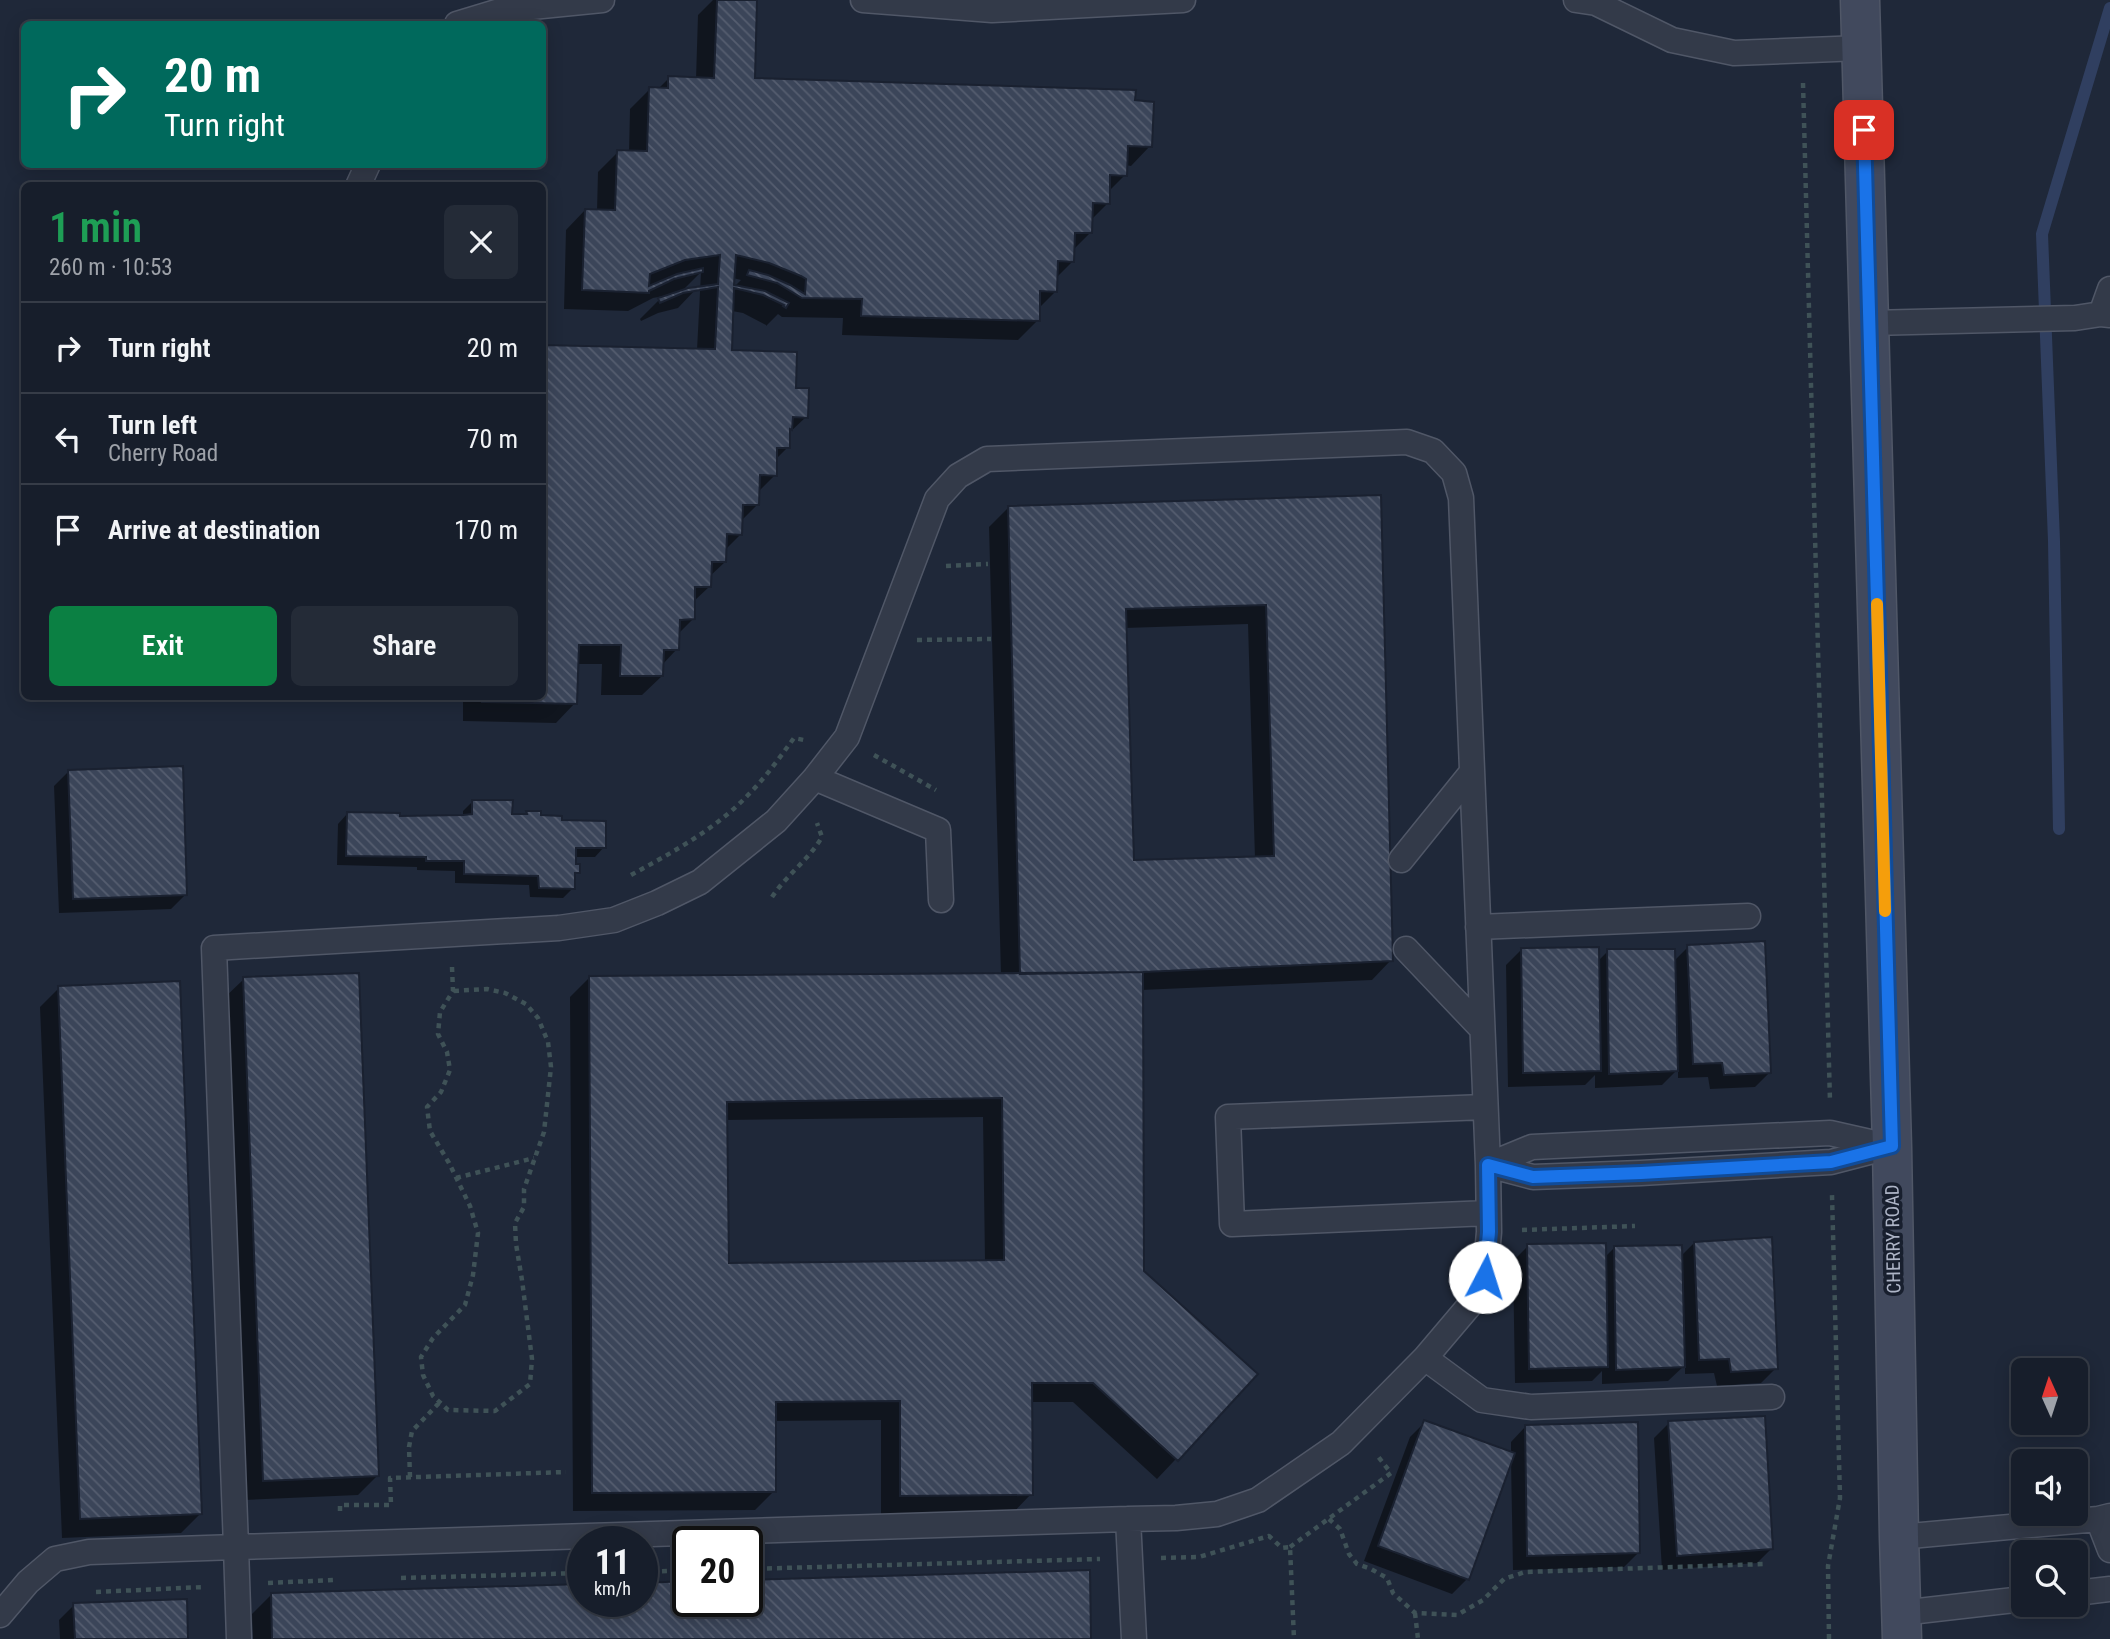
<!DOCTYPE html>
<meta charset="utf-8">
<style>
body{margin:0;font-family:"Roboto Condensed",sans-serif;background:#242b37;color:#f1f3f6;height:100vh;display:flex;flex-direction:column;font-size:26px;white-space:nowrap}
*{box-sizing:border-box;margin:0}
p{font-size:23px;color:#9ea2a9}
.icon{flex:none;width:38px;height:38px;fill:none;stroke:currentColor;stroke-width:2;stroke-linecap:round;stroke-linejoin:round}
.map{position:relative;flex:1;overflow:hidden}
.sheet{position:absolute;left:21px;top:182px;width:525px;height:518px;display:flex;flex-direction:column;background:#171e2b;border-radius:10px;box-shadow:0 4px 18px #0003,0 0 0 2px #363c47}
.sheet>*{flex:none}
.guide{position:absolute;left:21px;top:21px;width:525px;height:147px;border-radius:10px;box-shadow:0 4px 18px #0003,0 0 0 2px #363c47;background:#00695c;color:#fff;overflow:hidden}
.needle{width:46px;rotate:357deg}
.tools{position:absolute;left:2011px;top:1358px;display:grid;gap:14px}
.tools a{display:grid;place-items:center;width:77px;height:77px;border-radius:10px;background:#171e2b;box-shadow:0 4px 18px #0003,0 0 0 2px #363c47;font-size:35px}
.speed{position:absolute;left:567px;top:1526px;display:flex;gap:14px;font-size:35px;font-weight:700;text-align:center}
.speed>*{display:grid;place-content:center;width:91px;height:91px;border-radius:50%;background:#171e2b;box-shadow:0 4px 18px #0003,0 0 0 2px #363c47;line-height:1}
.speed small{font-size:18px;font-weight:400}
.speed .limit{border:4px solid #111;border-radius:10px;background:#fff;color:#111}
.pin{position:absolute;display:grid;place-items:center;width:60px;height:60px;color:#fff;margin:-30px;border-radius:14px;box-shadow:0 4px 10px #0006}
.me{position:absolute;width:77px;margin:-38px;rotate:5deg;stroke-linejoin:round;filter:drop-shadow(0 0 5px #0008)}
.turn{display:flex;align-items:center;gap:24px;height:147px;padding:0 28px;font-size:32px}
.turn .icon{width:91px;height:91px;stroke-width:2.5}
.turn b{display:block;font-size:49px;line-height:60px}
.round{display:grid;place-items:center;flex:none;width:74px;height:74px;border-radius:10px;background:#242b37}
.summary{display:flex;align-items:center;justify-content:space-between;height:119px;padding:0 28px}
h1{font-size:42px;font-weight:600;line-height:52px;color:#1e9e55}
.button{display:flex;gap:14px;margin-top:auto;padding:14px 28px}
.button a{flex:1;height:80px;border-radius:10px;background:#0b8043;color:#fff;font-size:28px;font-weight:600;line-height:80px;text-align:center}
.button a+a{background:#242b37;color:#f1f3f6}
ul{padding:0;list-style:none}
li{display:flex;align-items:center;gap:21px;height:91px;padding:0 28px;border-top:2px solid #363c47}
li div{flex:1}
li b{display:block;font-size:26px}
li em{font-style:normal}
.map>svg:first-child{display:block}
.shadow{fill:#0007;fill-rule:evenodd}
.lines{fill:none;stroke-linecap:round;stroke-linejoin:round}
.stream{stroke:#303f60;stroke-width:12}
.building{fill:url(#building-back-hatch);stroke:#1a2130;stroke-width:2;fill-rule:evenodd}
.lane-casing{stroke:#505767;stroke-width:27}
.secondary-casing{stroke:#505767;stroke-width:41}
.path{stroke:#3f5257;stroke-width:4.5;stroke-dasharray:5 5;stroke-linecap:butt}
.lane{stroke:#333a49;stroke-width:24}
.secondary{stroke:#41495d;stroke-width:38}
.route-casing{stroke:#114b97;stroke-width:18}
.route{stroke:#1a73e8;stroke-width:12}
.slow{stroke:#f59e0b;stroke-width:12}
.labels{text-anchor:middle;dominant-baseline:central;stroke-width:7;stroke-linejoin:round;paint-order:stroke}
.street-label{font-size:19px;fill:#adb4c6;stroke:#181f2e}
</style>
<div class="map">
<svg width="2110" height="1639" viewBox="0 0 2110 1639">
<defs>
<pattern id="building-back-hatch" width="6" height="6" patternUnits="userSpaceOnUse" patternTransform="scale(1.75)"><rect width="6" height="6" fill="#3b4559"/><path d="M-1 5l2 2M0 0l6 6M5-1l2 2" fill="none" stroke="#555d6f"/></pattern>
</defs>
<rect width="100%" height="100%" fill="#1f2839"/>
<path class="shadow" d="M 713,0 L 756,0 L 753,79 L 1134,102 L 1150,146 L 1131,166 L 1125,165 L 1125,175 L 1108,192 L 1108,203 L 1091,220 L 1090,233 L 1073,250 L 1073,261 L 1056,278 L 1056,291 L 1038,309 L 1038,320 L 1018,340 L 842,335 L 843,318 L 782,317 L 778,314 L 766,326 L 766,325 L 743,313 L 732,311 L 730,352 L 794,389 L 806,417 L 788,434 L 788,447 L 775,460 L 775,475 L 758,492 L 757,505 L 741,521 L 741,534 L 725,550 L 725,562 L 709,577 L 709,587 L 693,602 L 693,619 L 678,634 L 677,649 L 662,665 L 662,676 L 642,695 L 601,695 L 602,664 L 577,664 L 575,703 L 556,723 L 463,721 L 463,696 L 542,696 L 697,350 L 701,272 L 679,294 L 697,288 L 678,308 L 658,313 L 641,321 L 640,319 L 663,296 L 653,298 L 628,311 L 564,309 L 566,230 L 585,210 L 597,211 L 598,172 L 618,152 L 629,152 L 630,109 L 650,89 L 658,89 L 669,78 L 696,79 L 698,15 ZM 733,278 L 741,280 L 735,286 L 733,285 Z
M 1379,497 L 1391,960 L 1372,980 L 1141,990 L 1142,1272 L 1256,1374 L 1157,1479 L 1073,1402 L 1031,1402 L 1031,1494 L 1012,1514 L 881,1514 L 881,1420 L 774,1421 L 774,1491 L 755,1510 L 573,1511 L 570,997 L 589,978 L 1001,975 L 989,527 L 1009,507 ZM 1248,624 L 1255,859 L 1132,862 L 1125,628 ZM 983,1117 L 985,1262 L 727,1265 L 725,1120 Z
M 69,771 L 186,894 L 171,909 L 59,913 L 54,786 Z
M 472,802 L 510,815 L 524,816 L 527,813 L 560,822 L 604,847 L 595,857 L 575,857 L 574,866 L 578,872 L 573,877 L 573,888 L 563,898 L 530,897 L 529,885 L 455,883 L 455,871 L 417,870 L 417,867 L 337,865 L 338,824 L 347,814 L 398,818 L 463,816 L 463,811 Z
M 1688,947 L 1770,1072 L 1755,1087 L 1710,1089 L 1708,1077 L 1678,1078 L 1678,1069 L 1662,1085 L 1595,1088 L 1595,1075 L 1585,1085 L 1508,1087 L 1506,965 L 1521,950 L 1598,961 L 1608,951 L 1674,961 Z
M 244,979 L 377,1476 L 358,1495 L 244,1500 L 224,998 Z
M 59,988 L 200,1514 L 181,1533 L 62,1538 L 40,1007 Z
M 1694,1243 L 1776,1368 L 1761,1383 L 1717,1386 L 1714,1373 L 1685,1374 L 1685,1365 L 1668,1381 L 1602,1384 L 1602,1371 L 1592,1381 L 1515,1383 L 1513,1261 L 1528,1246 L 1605,1257 L 1615,1247 L 1680,1257 Z
M 1425,1422 L 1511,1454 L 1511,1442 L 1525,1427 L 1639,1552 L 1624,1567 L 1513,1570 L 1511,1461 L 1467,1579 L 1452,1594 L 1364,1561 L 1410,1437 Z
M 1669,1423 L 1771,1549 L 1757,1563 L 1662,1570 L 1654,1438 Z
M 272,1594 L 583,1601 L 688,1601 L 1090,1639 L 253,1639 L 252,1614 Z
M 74,1605 L 187,1639 L 60,1639 L 59,1620 Z"/>
<g class="lines">
<path class="stream" d="M 2059,829 L 2054,541 L 2042,234 L 2110,8"/>
</g>
<path class="building" d="M 717,0 L 757,0 L 755,78 L 1136,90 L 1135,100 L 1154,102 L 1152,147 L 1128,146 L 1127,176 L 1110,175 L 1110,204 L 1093,203 L 1092,233 L 1075,233 L 1074,262 L 1058,261 L 1057,292 L 1040,291 L 1040,321 L 861,316 L 862,299 L 802,298 L 777,283 L 747,275 L 749,270 L 768,275 L 790,285 L 805,294 L 806,279 L 801,276 L 769,263 L 736,255 L 734,285 L 765,291 L 789,303 L 786,308 L 783,306 L 784,305 L 763,295 L 734,288 L 732,350 L 797,352 L 796,388 L 809,388 L 808,418 L 793,417 L 792,430 L 790,429 L 790,448 L 777,448 L 777,476 L 760,475 L 759,505 L 743,505 L 742,535 L 727,534 L 726,562 L 712,562 L 711,587 L 695,587 L 695,619 L 680,620 L 679,650 L 664,650 L 663,676 L 620,676 L 621,645 L 579,645 L 577,704 L 482,702 L 482,696 L 542,696 L 542,345 L 715,349 L 718,287 L 683,293 L 660,303 L 658,298 L 688,288 L 718,284 L 720,255 L 685,260 L 650,274 L 649,286 L 677,274 L 703,268 L 703,272 L 674,279 L 649,291 L 649,293 L 582,290 L 585,209 L 615,210 L 617,150 L 647,151 L 649,87 L 668,88 L 668,76 L 714,78 Z
M 1381,495 L 1393,961 L 1143,972 L 1020,974 L 1008,506 ZM 1266,605 L 1274,856 L 1134,860 L 1126,609 Z
M 183,766 L 187,895 L 73,899 L 68,770 Z
M 472,800 L 513,800 L 512,814 L 527,814 L 526,811 L 541,811 L 541,815 L 562,816 L 562,820 L 606,821 L 606,848 L 576,848 L 576,864 L 580,864 L 580,873 L 575,873 L 575,889 L 539,888 L 538,876 L 464,874 L 464,861 L 426,861 L 426,857 L 346,856 L 347,812 L 400,813 L 400,816 L 463,815 L 472,814 Z
M 1765,941 L 1771,1073 L 1724,1075 L 1722,1063 L 1693,1064 L 1687,945 Z
M 1599,947 L 1601,1071 L 1523,1073 L 1521,948 Z
M 1607,949 L 1675,949 L 1678,1071 L 1609,1074 Z
M 1143,972 L 1144,1271 L 1258,1374 L 1178,1461 L 1093,1383 L 1032,1383 L 1033,1495 L 900,1496 L 900,1401 L 776,1402 L 776,1492 L 592,1493 L 589,976 ZM 1002,1098 L 1004,1260 L 729,1263 L 727,1102 Z
M 359,973 L 379,1476 L 263,1481 L 243,977 Z
M 180,981 L 202,1514 L 80,1519 L 58,986 Z
M 1772,1237 L 1778,1369 L 1731,1372 L 1729,1359 L 1699,1360 L 1694,1242 Z
M 1606,1243 L 1608,1367 L 1529,1369 L 1527,1244 Z
M 1682,1245 L 1685,1367 L 1616,1370 L 1614,1246 Z
M 1765,1416 L 1773,1549 L 1677,1556 L 1668,1421 Z
M 1424,1420 L 1515,1453 L 1469,1580 L 1378,1546 Z
M 1638,1422 L 1640,1553 L 1527,1556 L 1525,1425 Z
M 1090,1570 L 1091,1639 L 272,1639 L 271,1593 L 583,1584 L 583,1601 L 642,1601 L 642,1583 L 688,1581 L 688,1601 L 747,1601 L 747,1580 Z
M 187,1599 L 188,1639 L 75,1639 L 73,1603 Z"/>
<g class="lines">
<defs>
<path id="lane" d="M 863,0 L 992,10 L 1183,0
M 1576,0 L 1596,3 L 1672,40 L 1734,53 L 1861,48
M 457,24 L 503,10 L 602,0
M 358,186 L 368,164
M 2101,314 L 2110,289
M 1870,323 L 2075,318 L 2101,314 L 2110,315
M 815,778 L 938,830 L 941,900
M 1401,860 L 1472,772
M 1478,927 L 1748,916
M 1406,949 L 1482,1029
M 1485,1107 L 1228,1117 L 1232,1224 L 1488,1213
M 1488,1165 L 1532,1147 L 1830,1133 L 1892,1147
M 1488,1165 L 1533,1177 L 1641,1173 L 1831,1162 L 1885,1148
M 1425,1358 L 1482,1400 L 1531,1407 L 1772,1397
M 1128,1519 L 1134,1639
M 2098,1519 L 2110,1550
M 1899,1537 L 2098,1519 L 2110,1516
M 2076,1593 L 2110,1589
M 1901,1613 L 2023,1599
M 0,1615 L 28,1582 L 55,1559 L 89,1552 L 236,1547 L 1128,1519 L 1176,1518 L 1217,1514 L 1258,1500 L 1341,1443 L 1425,1358 L 1475,1299 L 1485,1277 L 1489,1232 L 1488,1165 L 1461,498 L 1454,473 L 1433,451 L 1407,442 L 987,459 L 958,476 L 937,499 L 847,737 L 815,778 L 776,821 L 700,882 L 657,903 L 614,920 L 559,928 L 214,948 L 236,1547 L 239,1639"/>
<path id="secondary" d="M 1860,0 L 1892,1147 L 1899,1537 L 1902,1639"/>
</defs>
<use href="#lane" class="lane-casing"/>
<use href="#secondary" class="secondary-casing"/>
<path class="path" d="M 1803,83 L 1830,1102
M 946,566 L 988,564
M 917,640 L 991,639
M 874,755 L 936,790
M 631,875 C 673,852 716,829 749,794 C 766,777 780,757 794,738 L 804,740
M 772,897 C 788,873 807,862 822,837 L 817,823
M 452,967 L 453,991 L 440,1012 L 438,1034 L 447,1052 L 450,1070 L 441,1092 L 427,1107 L 430,1131 L 449,1163 L 470,1206 L 478,1233 L 473,1275 L 465,1305 L 433,1338 L 421,1357 L 423,1375 L 433,1396 L 448,1410 L 495,1411 L 530,1384 L 532,1359 L 522,1280 L 516,1244 L 515,1223 L 524,1207 L 524,1189 L 544,1132 L 551,1067 L 548,1042 L 538,1018 L 526,1004 L 505,993 L 487,989 L 453,991
M 456,1178 L 534,1158
M 1522,1230 L 1635,1226
M 410,1477 L 409,1447 L 412,1431 L 440,1402
M 340,1511 L 340,1505 L 391,1505 L 390,1478 L 566,1472
M 1329,1519 L 1340,1529 L 1349,1554 L 1357,1564 L 1371,1569 L 1387,1578 L 1393,1593 L 1415,1613 L 1457,1615 L 1483,1600 L 1504,1579 L 1525,1572 L 1766,1564
M 1290,1547 L 1391,1473 L 1376,1454
M 1161,1558 L 1199,1557 L 1269,1536 L 1282,1548 L 1290,1547 L 1294,1639
M 747,1569 L 1100,1559
M 642,1572 L 688,1570
M 401,1578 L 583,1573
M 268,1583 L 333,1580
M 96,1592 L 204,1587
M 1415,1613 L 1418,1639
M 1829,1639 L 1828,1566 L 1840,1498 L 1832,1195"/>
<use href="#lane" class="lane"/>
<use href="#secondary" class="secondary"/>
</g>
<g class="lines">
<defs>
<path id="route" d="M 1485,1277 L 1489,1232 L 1488,1165 L 1533,1177 L 1641,1173 L 1831,1162 L 1892,1146 L 1864,130"/>
</defs>
<use href="#route" class="route-casing"/>
<use href="#route" class="route"/>
<path class="slow" d="M 1877,604 L 1885,911"/>
</g>
<g class="labels">
<g class="street-label">
<text transform="translate(1893 1239) rotate(-91)">CHERRY ROAD</text>
</g>
</g>
</svg>
<div class="tools">
<a><svg class="needle" viewBox="-14 -14 28 28"><path d="M0-13l5 13h-10z" fill="#e53935"/><path d="M0 13l5-13h-10z" fill="#9ea2a9"/></svg></a>
<a><svg class="icon" aria-label="sound" viewBox="0 0 24 24"><path d="M4 9h4l5-4v14l-5-4H4zM17 9q2 3 0 6"/></svg></a>
<a><svg class="icon" aria-label="search" viewBox="0 0 24 24"><circle cx="10" cy="10" r="6"/><path d="M15 15l6 6"/></svg></a>
</div>
<div class="speed"><div>11<small>km/h</small></div><div class="limit">20</div></div>
<div class="pin" style="left:1864px;top:130px;background:#d93025"><svg class="icon" aria-label="arrive" viewBox="0 0 24 24"><path d="M6 21V4h12l-3 4 3 4H6"/></svg></div>
<svg class="me" style="left:1485px;top:1277px" viewBox="-20 -20 40 40"><circle r="19" fill="#fff"/><path d="M0-13L10 11 0 6-10 11z" fill="#1a73e8"/></svg>
<div class="guide">
<div class="turn"><svg class="icon" aria-label="right" viewBox="0 0 24 24"><path d="M7 20v-9h11M14 6l5 5-5 5"/></svg><div><b>20 m</b>Turn right</div></div>
</div>
<section class="sheet">
<div class="summary"><div><h1>1 min</h1><p>260 m · 10:53</p></div><a class="round"><svg class="icon" aria-label="close" viewBox="0 0 24 24"><path d="M6 6l12 12M18 6L6 18"/></svg></a></div>
<ul>
<li><svg class="icon" aria-label="right" viewBox="0 0 24 24"><path d="M7 20v-9h11M14 6l5 5-5 5"/></svg><div><b>Turn right</b></div><em>20 m</em></li>
<li><svg class="icon" aria-label="left" viewBox="0 0 24 24"><path d="M17 20v-9H6M10 6l-5 5 5 5"/></svg><div><b>Turn left</b><p>Cherry Road</p></div><em>70 m</em></li>
<li><svg class="icon" aria-label="arrive" viewBox="0 0 24 24"><path d="M6 21V4h12l-3 4 3 4H6"/></svg><div><b>Arrive at destination</b></div><em>170 m</em></li>
</ul>
<div class="button"><a>Exit</a><a>Share</a></div>
</section>
</div>
